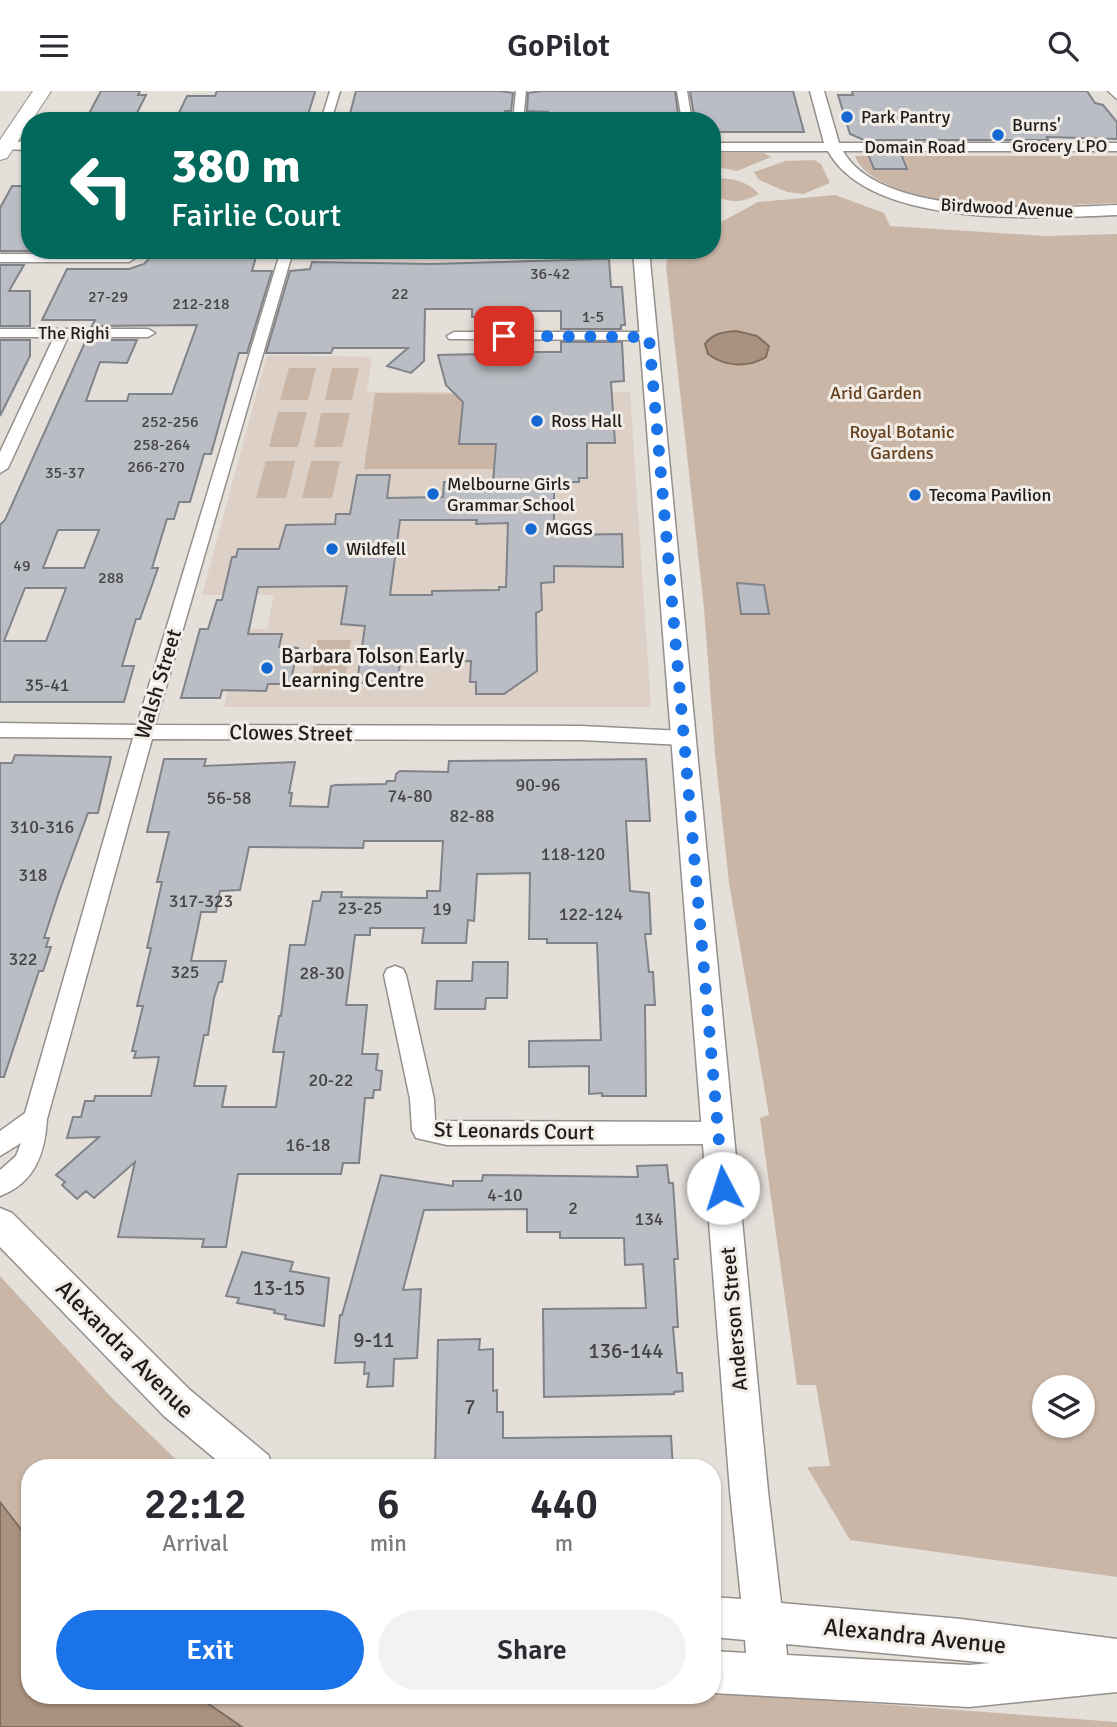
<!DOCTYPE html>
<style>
body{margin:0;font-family:Signika,sans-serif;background:#f2f2f3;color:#2b2b33;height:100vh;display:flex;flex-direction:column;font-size:26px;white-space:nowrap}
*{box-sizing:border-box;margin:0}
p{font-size:23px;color:#7c7c81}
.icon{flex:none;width:38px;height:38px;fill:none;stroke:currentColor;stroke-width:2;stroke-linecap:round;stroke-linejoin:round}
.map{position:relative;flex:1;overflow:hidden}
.panel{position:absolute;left:21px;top:1368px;width:700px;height:245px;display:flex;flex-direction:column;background:#fff;border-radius:28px;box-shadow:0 2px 5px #0004}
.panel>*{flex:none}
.banner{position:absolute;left:21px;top:21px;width:700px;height:147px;border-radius:28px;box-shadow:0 2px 5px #0004;background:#00695c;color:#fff;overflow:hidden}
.controls{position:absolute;left:1032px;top:1284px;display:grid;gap:14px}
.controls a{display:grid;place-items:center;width:63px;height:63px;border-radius:50%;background:#fff;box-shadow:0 2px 5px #0004;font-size:35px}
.pin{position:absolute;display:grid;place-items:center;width:60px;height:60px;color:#fff;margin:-30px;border-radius:14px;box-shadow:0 4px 10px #0006}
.me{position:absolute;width:77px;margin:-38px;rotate:355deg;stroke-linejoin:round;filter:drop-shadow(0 0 5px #0008)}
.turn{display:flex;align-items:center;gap:24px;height:147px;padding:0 35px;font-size:32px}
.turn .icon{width:91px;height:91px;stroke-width:2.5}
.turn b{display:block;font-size:49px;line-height:60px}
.eta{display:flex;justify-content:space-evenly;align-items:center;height:119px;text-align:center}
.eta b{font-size:42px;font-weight:600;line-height:49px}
.action{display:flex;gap:14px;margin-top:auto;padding:14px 35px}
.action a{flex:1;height:80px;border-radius:42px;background:#1a73e8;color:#fff;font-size:28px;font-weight:600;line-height:80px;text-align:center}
.action a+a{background:#f2f2f3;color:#2b2b33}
header{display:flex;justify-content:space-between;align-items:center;height:91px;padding:0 35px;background:#fff;font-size:32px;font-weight:600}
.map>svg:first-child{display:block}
.built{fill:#ddd0c7}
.green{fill:#cab6a6;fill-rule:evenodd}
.water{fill:#aa927e;stroke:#806f60;stroke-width:2}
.building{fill:#babec4;stroke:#808389;stroke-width:2;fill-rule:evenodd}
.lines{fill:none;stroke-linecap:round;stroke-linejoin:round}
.street-casing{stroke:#958f8b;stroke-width:3}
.secondary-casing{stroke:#958f8b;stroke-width:3}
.highway-casing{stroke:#958f8b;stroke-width:2}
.street{fill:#fff;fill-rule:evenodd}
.secondary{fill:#fff;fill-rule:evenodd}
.highway{fill:#fff;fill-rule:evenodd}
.route{stroke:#1a73e8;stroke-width:12;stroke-dasharray:0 21.6}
.poi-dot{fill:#1568d2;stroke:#f2ece7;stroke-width:2.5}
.labels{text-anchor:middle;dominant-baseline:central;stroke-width:6;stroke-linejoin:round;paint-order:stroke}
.far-number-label{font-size:16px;fill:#464545}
.far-poi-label{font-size:18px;fill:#1f1d1b;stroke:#f2ece7;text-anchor:start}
.far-street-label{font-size:18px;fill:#1f1d1b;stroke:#f2ece7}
.far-park-label{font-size:18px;fill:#65401e;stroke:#f2ece7}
.number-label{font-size:18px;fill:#464545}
.poi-label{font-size:21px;fill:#1f1d1b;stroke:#f2ece7;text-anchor:start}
.street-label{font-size:21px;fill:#1f1d1b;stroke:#f2ece7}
.near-number-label{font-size:21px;fill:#464545}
.near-street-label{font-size:24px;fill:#1f1d1b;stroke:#f2ece7}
</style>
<header><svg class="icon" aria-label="menu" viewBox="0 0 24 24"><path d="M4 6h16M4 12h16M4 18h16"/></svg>GoPilot<svg class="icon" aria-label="search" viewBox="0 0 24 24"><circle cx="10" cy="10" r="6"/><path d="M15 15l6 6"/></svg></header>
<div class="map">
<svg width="1117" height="1636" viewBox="0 0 1117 1636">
<rect width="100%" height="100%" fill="#e5dfda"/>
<path class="built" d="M 267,264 L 372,266 L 367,301 L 630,301 L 651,616 L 224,616 L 242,538 L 267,538 L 274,504 L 202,504 Z"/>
<path class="green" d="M 712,62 L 764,62 L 771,66 L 737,80 L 712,75 Z
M 855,65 L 1117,65 L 1117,112 C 1076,113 1033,117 992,115 C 958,114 868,102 855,65 Z
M 814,69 L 821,73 L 830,92 L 803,103 L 787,101 L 759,89 L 754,81 L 785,70 Z
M 712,87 C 731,87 746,89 759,103 C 741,112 731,113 712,103 Z
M 835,104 L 884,122 L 890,135 L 1046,145 L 1117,143 L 1117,1486 L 850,1449 L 807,1376 L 830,1375 L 816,1294 L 797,1294 L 760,1027 L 769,1024 L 729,792 L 715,662 L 704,517 L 666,175 L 667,169 L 673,159 L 712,159 L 712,136 L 758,111 ZM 1045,1297 L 1083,1297 L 1083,1335 L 1045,1335 Z
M 289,277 L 316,277 L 308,309 L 280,309 Z
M 332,277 L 359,277 L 352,309 L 325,309 Z
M 375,302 L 530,304 L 499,378 L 364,378 Z
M 278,321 L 307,321 L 298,356 L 269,356 Z
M 321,322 L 350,322 L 342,356 L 314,356 Z
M 266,370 L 295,370 L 286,407 L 256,407 Z
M 311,370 L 340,370 L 332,407 L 302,407 Z
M 317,549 L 351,549 L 344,599 L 310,599 Z
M 0,1185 L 112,1307 L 185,1377 L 30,1377 L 30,1450 L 0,1411 Z
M 745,1603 L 1117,1631 L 1117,1636 L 242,1636 L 197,1605 L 600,1605 L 618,1609 Z"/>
<path class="water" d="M 736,240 L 757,245 L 769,255 L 766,266 C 748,277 725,276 708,263 L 705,253 C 713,242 724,241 736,240 Z
M 0,1411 L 30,1450 L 30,1605 L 197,1605 L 242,1636 L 0,1636 Z"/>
<path class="building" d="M 101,0 L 140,0 L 138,4 L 146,4 L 133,30 L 85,30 Z
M 217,0 L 314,0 L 315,1 L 306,30 L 175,30 L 187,5 L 215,5 Z
M 356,0 L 500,0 L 513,2 L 511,20 L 505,20 L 504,30 L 348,30 Z
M 542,0 L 675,0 L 679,30 L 664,30 L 663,26 L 627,26 L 627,30 L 551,30 L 548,21 L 527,20 L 528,2 Z
M 690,0 L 793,0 L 804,41 L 712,41 L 712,30 L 695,30 Z
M 852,0 L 1087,0 L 1095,12 L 1103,14 L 1117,31 L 1117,48 L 1047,46 L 1048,49 L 864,49 L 850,43 L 838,4 L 853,4 Z
M 868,63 L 901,63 L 907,78 L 874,78 Z
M 12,95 L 30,95 L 30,160 L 0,160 L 0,117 Z
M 158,159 L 258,159 L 252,180 L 272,180 L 247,262 L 239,262 L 211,363 L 204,363 L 190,411 L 179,411 L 174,428 L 167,428 L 152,477 L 158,477 L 140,528 L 136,528 L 122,575 L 134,575 L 124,611 L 0,611 L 0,434 L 5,429 L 86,249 L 137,249 L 127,272 L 100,271 L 86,310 L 127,310 L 129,303 L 172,303 L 197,234 L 92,235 L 95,229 L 42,229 L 67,178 L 129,178 L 144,173 ZM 58,439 L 99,439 L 84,477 L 43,477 ZM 25,497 L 66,497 L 46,550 L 4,550 Z
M 603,168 L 609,168 L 611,196 L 622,196 L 625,234 L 621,234 L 621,238 L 561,238 L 561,220 L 503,220 L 502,238 L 482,238 L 483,226 L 472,226 L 472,218 L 425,218 L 424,270 L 411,282 L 387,275 L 408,257 L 333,257 L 331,262 L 266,262 L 290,180 L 310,178 L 312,171 L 432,173 Z
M 0,174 L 24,174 L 9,200 L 30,200 L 30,235 L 0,235 Z
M 0,249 L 30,249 L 30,265 L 0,325 Z
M 481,251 L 501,251 L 501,261 L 561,261 L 561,251 L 622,251 L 624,290 L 611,291 L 615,352 L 587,352 L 587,387 L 579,387 L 579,391 L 554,391 L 554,444 L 622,443 L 623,476 L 554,475 L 554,491 L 541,492 L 542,519 L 536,522 L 537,580 L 504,603 L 476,603 L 476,591 L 470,591 L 471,570 L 400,571 L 398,592 L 357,592 L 365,535 L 341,533 L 347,495 L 258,496 L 248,543 L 282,543 L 279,556 L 298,557 L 290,593 L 268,593 L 266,600 L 222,599 L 220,607 L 181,607 L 200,538 L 208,538 L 217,509 L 222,509 L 232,466 L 236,466 L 238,458 L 279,458 L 286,434 L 335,433 L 336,423 L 350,423 L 357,384 L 390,384 L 387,407 L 443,406 L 444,391 L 493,391 L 496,353 L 459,353 L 463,311 L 446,294 L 438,264 L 480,263 ZM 400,429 L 477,429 L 476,433 L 508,432 L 506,496 L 499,496 L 499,499 L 432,500 L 432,504 L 390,504 Z
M 737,492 L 764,494 L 769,523 L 741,523 Z
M 15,664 L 111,666 L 98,722 L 88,722 L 59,801 L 44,847 L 49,847 L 46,856 L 51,856 L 43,880 L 39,880 L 4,986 L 0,986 L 0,672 L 12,672 Z
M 164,668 L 206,668 L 204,675 L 295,671 L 289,702 L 292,702 L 290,715 L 328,716 L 331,695 L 336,694 L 386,693 L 387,690 L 395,690 L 396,683 L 400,680 L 448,681 L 449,670 L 646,668 L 650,730 L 626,730 L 630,800 L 649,802 L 651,843 L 645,843 L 649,881 L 653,881 L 655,914 L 645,914 L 646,1005 L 602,1005 L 602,1002 L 589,1003 L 589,975 L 529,976 L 529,950 L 601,949 L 597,852 L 547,852 L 547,848 L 529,848 L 530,782 L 477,783 L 474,830 L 468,829 L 466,852 L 422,852 L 424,837 L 370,837 L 370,844 L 355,844 L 346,914 L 367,914 L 362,963 L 378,963 L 376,979 L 382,980 L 380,999 L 374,999 L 373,1007 L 365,1007 L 359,1072 L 343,1072 L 341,1083 L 238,1083 L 226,1156 L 202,1156 L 204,1148 L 118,1146 L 135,1071 L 94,1107 L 86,1100 L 77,1108 L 62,1094 L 65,1091 L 56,1084 L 99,1046 L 67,1047 L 73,1026 L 81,1026 L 85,1010 L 94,1010 L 95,1005 L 151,1005 L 159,966 L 134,967 L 136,960 L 132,960 L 143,915 L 137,915 L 151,857 L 147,857 L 162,791 L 157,791 L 169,741 L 147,741 ZM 364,750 L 443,750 L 440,800 L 427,800 L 427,807 L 341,806 L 342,801 L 322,801 L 320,810 L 313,810 L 305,854 L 290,854 L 281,925 L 279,925 L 273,961 L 284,961 L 276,1016 L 222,1016 L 226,995 L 194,995 L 204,944 L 208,944 L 214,907 L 219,891 L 222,891 L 226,870 L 191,870 L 201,821 L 216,821 L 220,800 L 240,799 L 249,756 L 363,757 Z
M 473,871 L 508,871 L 507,907 L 486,907 L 485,918 L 435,918 L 437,890 L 472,890 Z
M 667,1074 L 669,1092 L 673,1092 L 678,1168 L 674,1168 L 678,1236 L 673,1236 L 677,1282 L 682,1282 L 683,1300 L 674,1301 L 674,1303 L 544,1306 L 543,1218 L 646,1217 L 643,1173 L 625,1174 L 624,1147 L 560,1147 L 560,1141 L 527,1141 L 527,1118 L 424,1119 L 403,1199 L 421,1198 L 417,1267 L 394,1268 L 393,1295 L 367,1296 L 369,1282 L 364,1283 L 365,1271 L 335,1272 L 340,1224 L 342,1224 L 381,1084 L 453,1095 L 453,1090 L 482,1090 L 483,1084 L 638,1086 L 637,1075 Z
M 242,1161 L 293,1171 L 290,1180 L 329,1187 L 324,1235 L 285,1228 L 286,1224 L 274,1222 L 275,1219 L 237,1212 L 239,1207 L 226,1205 Z
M 480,1248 L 479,1259 L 493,1258 L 493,1300 L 497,1299 L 497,1321 L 503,1321 L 503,1347 L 671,1345 L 673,1377 L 435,1375 L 438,1249 Z"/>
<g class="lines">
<defs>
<path id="street" d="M 330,0 L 340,0 L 331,30 L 321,30 Z
M 516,0 L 526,0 L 523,30 L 513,30 Z
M 677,0 L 687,0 L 692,30 L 682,30 Z
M 1108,0 L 1117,0 L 1117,8 Z
M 281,159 L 647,161 L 641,165 L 291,167 L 155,634 L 581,635 L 683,640 L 690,642 L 692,647 L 690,652 L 683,654 L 581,649 L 152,648 L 47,1028 C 45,1062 35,1092 0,1105 L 0,1079 L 16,1065 L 21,1052 L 0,1065 L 0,1040 L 25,1022 L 133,647 L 0,646 L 0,632 L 137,634 Z
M 0,163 L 129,163 L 135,167 L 129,171 L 0,171 Z
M 0,238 L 148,238 L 155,242 L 148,246 L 68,246 L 8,377 L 0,382 L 0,361 L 54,246 L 0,246 Z
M 454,241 L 649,241 L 656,245 L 649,249 L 449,248 L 447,245 Z
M 395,875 L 403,878 L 406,884 L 434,1008 L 435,1030 L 719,1031 L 727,1034 L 731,1042 L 727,1050 L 719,1053 L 447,1054 L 416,1047 L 412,1039 L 410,1008 L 384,884 L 387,878 Z"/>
<path id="secondary" d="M 810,0 L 824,0 L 839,52 L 1117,52 L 1117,60 L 843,60 C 881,128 1050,117 1117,114 L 1117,124 C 1041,127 871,138 828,60 L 712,60 L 712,52 L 824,52 Z
M 0,50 L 30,51 L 30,59 L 0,58 Z
M 633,159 L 649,159 L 768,1400 L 781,1512 L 961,1528 L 1117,1548 L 1117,1601 L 969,1616 L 712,1602 L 712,1560 L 746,1562 L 745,1549 L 712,1546 L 712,1506 L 741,1508 L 730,1400 ZM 786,1553 L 990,1572 L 969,1574 L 787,1564 Z
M 0,1117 L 12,1122 L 190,1299 L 268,1364 L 274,1377 L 226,1377 L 164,1325 L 0,1156 Z"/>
<path id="highway" d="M 33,0 L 51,0 L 7,67 L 0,69 L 0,49 Z"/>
</defs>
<use href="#street" class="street-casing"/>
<use href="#secondary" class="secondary-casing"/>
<use href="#highway" class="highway-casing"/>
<use href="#street" class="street"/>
<use href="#secondary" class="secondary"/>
<use href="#highway" class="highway"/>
</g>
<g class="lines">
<path class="route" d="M 504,245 L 649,246 L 723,1097"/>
</g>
<g class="poi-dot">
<circle cx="847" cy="26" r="7"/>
<circle cx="998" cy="44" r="7"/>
<circle cx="537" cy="330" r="7"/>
<circle cx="433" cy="403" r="7"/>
<circle cx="915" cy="404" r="7"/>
<circle cx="531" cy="438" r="7"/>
<circle cx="332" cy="458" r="7"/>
<circle cx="267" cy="577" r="7"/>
</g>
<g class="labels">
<g class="far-number-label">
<text x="550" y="183">36-42</text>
<text x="400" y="203">22</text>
<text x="108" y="206">27-29</text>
<text x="201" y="213">212-218</text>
<text x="593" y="226">1-5</text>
<text x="170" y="331">252-256</text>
<text x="162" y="354">258-264</text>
<text x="156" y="376">266-270</text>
<text x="65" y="382">35-37</text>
<text x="22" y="475">49</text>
<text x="111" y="487">288</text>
</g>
<g class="far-poi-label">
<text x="861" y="26">Park Pantry</text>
<text x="1012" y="34">Burns'<tspan x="1012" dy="21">Grocery LPO</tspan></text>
<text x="551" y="330">Ross Hall</text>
<text x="447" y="393">Melbourne Girls<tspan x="447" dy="21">Grammar School</tspan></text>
<text x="929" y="404">Tecoma Pavilion</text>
<text x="545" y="438">MGGS</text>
<text x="346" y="458">Wildfell</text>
</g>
<g class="far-street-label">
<text x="915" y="56">Domain Road</text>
<text transform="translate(1007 117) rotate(3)">Birdwood Avenue</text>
<text x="74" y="242">The Righi</text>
</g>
<g class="far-park-label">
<text x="876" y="302">Arid Garden</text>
<text x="902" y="341">Royal Botanic<tspan x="902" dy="21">Gardens</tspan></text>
</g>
<g class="number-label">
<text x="47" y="594">35-41</text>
<text x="538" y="694">90-96</text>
<text x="410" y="705">74-80</text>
<text x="229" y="707">56-58</text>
<text x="472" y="725">82-88</text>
<text x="42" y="736">310-316</text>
<text x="573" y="763">118-120</text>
<text x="33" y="784">318</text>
<text x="201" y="810">317-323</text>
<text x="360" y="817">23-25</text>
<text x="442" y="818">19</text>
<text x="591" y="823">122-124</text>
<text x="23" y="868">322</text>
<text x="185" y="881">325</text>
<text x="322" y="882">28-30</text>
<text x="331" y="989">20-22</text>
<text x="308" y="1054">16-18</text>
<text x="505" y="1104">4-10</text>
<text x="573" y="1117">2</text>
<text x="649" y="1128">134</text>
</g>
<g class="poi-label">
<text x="281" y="565">Barbara Tolson Early<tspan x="281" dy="24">Learning Centre</tspan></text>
</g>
<g class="street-label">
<text transform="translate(158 593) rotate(-73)">Walsh Street</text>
<text transform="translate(291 642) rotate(1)">Clowes Street</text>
<text transform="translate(514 1040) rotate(1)">St Leonards Court</text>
<text transform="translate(734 1228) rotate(-95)">Anderson Street</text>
</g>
<g class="near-number-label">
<text x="279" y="1197">13-15</text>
<text x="374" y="1249">9-11</text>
<text x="626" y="1260">136-144</text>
<text x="470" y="1316">7</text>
</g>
<g class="near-street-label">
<text transform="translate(125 1258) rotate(45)">Alexandra Avenue</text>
<text transform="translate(915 1545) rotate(6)">Alexandra Avenue</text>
</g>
</g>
</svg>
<div class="controls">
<a><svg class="icon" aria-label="layers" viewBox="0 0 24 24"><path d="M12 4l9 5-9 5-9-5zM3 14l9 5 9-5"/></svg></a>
</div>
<div class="pin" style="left:504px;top:245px;background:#d93025"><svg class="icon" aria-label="arrive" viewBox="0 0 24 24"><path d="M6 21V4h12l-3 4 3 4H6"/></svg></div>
<svg class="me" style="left:723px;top:1097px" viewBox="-20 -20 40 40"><circle r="19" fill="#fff"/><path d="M0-13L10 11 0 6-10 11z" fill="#1a73e8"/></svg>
<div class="banner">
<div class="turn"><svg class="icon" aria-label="left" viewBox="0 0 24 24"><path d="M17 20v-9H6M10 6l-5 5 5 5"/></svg><div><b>380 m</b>Fairlie Court</div></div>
</div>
<section class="panel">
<div class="eta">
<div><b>22:12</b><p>Arrival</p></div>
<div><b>6</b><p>min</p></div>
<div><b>440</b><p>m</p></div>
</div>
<div class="action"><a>Exit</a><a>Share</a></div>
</section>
</div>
